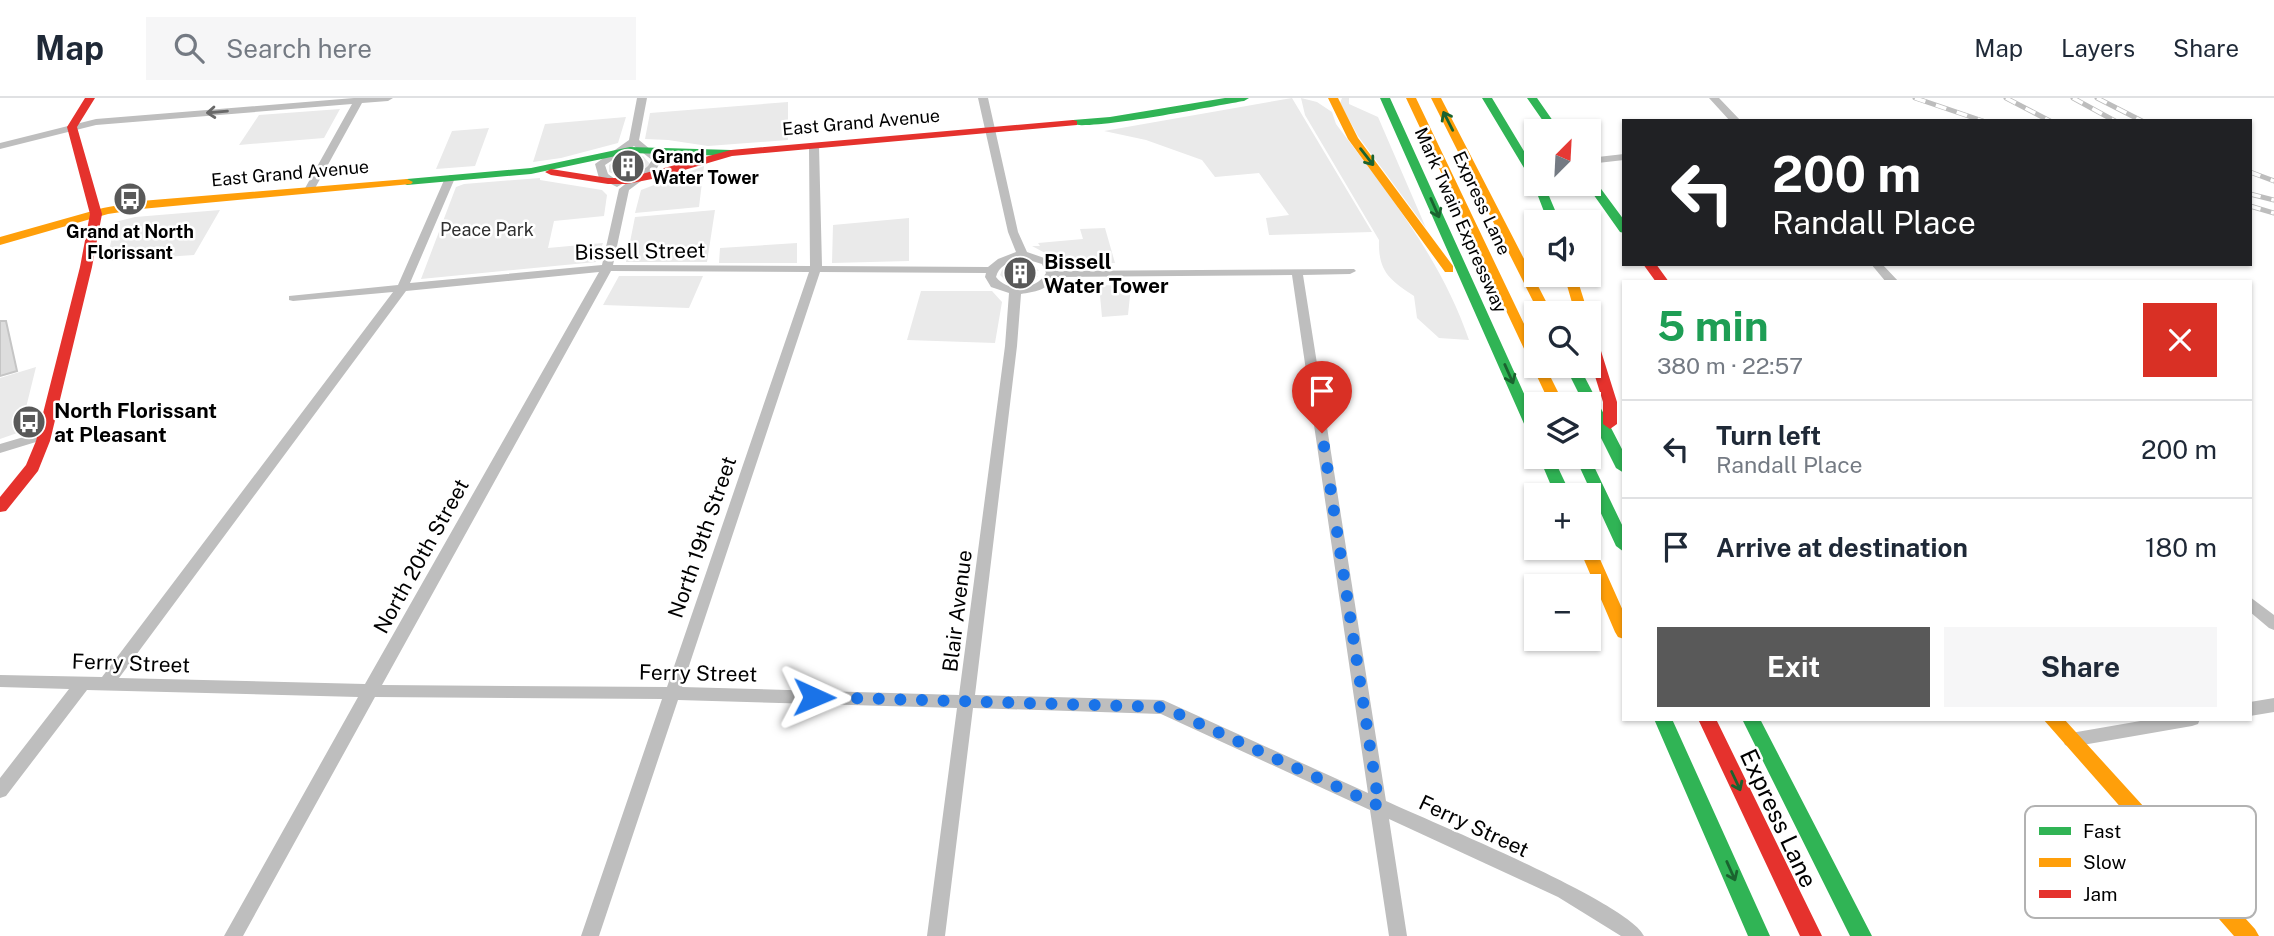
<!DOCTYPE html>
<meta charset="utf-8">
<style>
body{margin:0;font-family:"Public Sans",sans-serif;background:#f6f6f7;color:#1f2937;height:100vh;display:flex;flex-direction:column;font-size:26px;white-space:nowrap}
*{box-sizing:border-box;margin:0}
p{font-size:23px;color:#747a83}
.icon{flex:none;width:38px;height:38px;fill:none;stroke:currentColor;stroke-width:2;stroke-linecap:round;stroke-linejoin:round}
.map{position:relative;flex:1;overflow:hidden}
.sheet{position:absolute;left:1622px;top:182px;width:630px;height:441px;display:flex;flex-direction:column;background:#fff;border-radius:0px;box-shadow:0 2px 5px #0004}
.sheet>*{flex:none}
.top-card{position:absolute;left:1622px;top:21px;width:630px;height:147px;border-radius:0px;box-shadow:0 2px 5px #0004;background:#202124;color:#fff;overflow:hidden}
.needle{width:46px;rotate:24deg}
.buttons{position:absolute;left:1524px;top:21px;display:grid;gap:14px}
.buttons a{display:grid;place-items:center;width:77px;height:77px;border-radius:0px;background:#fff;box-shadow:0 2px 5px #0004;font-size:35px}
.pin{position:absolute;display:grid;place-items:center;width:60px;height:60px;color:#fff;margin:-72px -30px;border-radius:50% 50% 50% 0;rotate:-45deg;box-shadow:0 0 7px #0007}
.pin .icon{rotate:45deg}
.me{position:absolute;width:77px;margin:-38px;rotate:91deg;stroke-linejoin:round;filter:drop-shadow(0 0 5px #0008)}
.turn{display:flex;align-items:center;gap:24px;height:147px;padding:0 35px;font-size:32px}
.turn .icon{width:91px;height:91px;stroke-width:2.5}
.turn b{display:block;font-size:49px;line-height:60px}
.round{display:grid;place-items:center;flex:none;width:74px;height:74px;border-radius:0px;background:#f6f6f7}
.head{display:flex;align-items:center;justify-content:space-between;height:119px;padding:0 35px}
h1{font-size:42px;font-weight:700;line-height:52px;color:#1e9e55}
.primary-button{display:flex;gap:14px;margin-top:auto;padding:14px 35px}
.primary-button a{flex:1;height:80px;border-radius:0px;background:#595959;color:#fff;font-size:28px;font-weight:700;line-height:80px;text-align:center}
.primary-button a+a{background:#f6f6f7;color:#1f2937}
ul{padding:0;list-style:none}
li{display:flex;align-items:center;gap:21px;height:98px;padding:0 35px;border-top:2px solid #e0e1e3}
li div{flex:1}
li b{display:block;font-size:26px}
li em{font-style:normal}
header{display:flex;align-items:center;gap:42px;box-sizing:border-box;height:98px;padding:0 35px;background:#fff;border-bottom:2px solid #e0e1e3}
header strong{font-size:33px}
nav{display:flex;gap:38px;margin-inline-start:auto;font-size:24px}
.search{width:490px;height:63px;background:#f6f6f7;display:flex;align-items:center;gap:18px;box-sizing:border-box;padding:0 24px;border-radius:0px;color:#747a83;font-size:26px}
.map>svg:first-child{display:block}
.green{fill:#eaeaea}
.building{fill:#ddd;stroke:#c5c5c5;stroke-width:2}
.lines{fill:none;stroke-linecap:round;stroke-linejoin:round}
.street{fill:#bebebe;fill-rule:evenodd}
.fast{fill:#30b455;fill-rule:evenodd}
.slow{fill:#ff9f0a;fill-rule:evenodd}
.jam{fill:#e5322d;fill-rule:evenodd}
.rail-casing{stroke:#bdbdbd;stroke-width:5}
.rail{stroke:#fff;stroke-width:3.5;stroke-dasharray:11;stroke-linecap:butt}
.oneway{stroke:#686868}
.oneway2{stroke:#1a632f}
.route{stroke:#1a73e8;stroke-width:12;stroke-dasharray:0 21.6}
.labels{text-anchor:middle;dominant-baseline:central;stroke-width:5;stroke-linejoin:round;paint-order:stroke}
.far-street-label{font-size:18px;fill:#000;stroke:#fff}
.far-poi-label{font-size:18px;font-weight:bold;fill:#000;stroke:#fff;text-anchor:start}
.far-park-label{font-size:18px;fill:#303030;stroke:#fff}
.street-label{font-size:21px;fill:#000;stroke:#fff}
.poi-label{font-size:21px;font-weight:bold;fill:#000;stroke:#fff;text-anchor:start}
.near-street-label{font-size:24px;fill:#000;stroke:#fff}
.key{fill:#fff;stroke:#b2b2b2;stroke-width:2}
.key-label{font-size:19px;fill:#000}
</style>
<header>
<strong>Map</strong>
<div class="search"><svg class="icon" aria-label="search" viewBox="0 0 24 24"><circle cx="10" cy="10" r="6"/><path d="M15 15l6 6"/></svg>Search here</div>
<nav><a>Map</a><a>Layers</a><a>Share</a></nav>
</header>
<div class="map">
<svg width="2274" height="838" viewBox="0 0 2274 838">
<rect width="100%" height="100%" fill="#fff"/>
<path class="green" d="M 1292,0 L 1372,134 L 1269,137 L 1266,120 L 1289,117 L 1259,75 L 1215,79 L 1202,62 L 1146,42 L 1104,33 Z
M 1301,0 L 1317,4 L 1332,14 L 1336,26 C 1387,94 1441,160 1469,242 L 1439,240 L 1417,220 L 1414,198 C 1390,182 1378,174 1379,142 L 1305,17 Z
M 1342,0 L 1349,0 L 1349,6 L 1378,19 L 1426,130 L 1358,38 L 1340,5 Z
M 788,4 L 788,42 L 708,48 L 668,42 L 645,41 L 650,15 Z
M 340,11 L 324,40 L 239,47 L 259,17 Z
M 626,19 L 618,45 L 561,60 L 533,64 L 545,26 Z
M 489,30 L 475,68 L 436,71 L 452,33 Z
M 630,57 L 643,58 L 650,66 C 640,78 623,80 609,74 L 609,67 L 617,61 Z
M 704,68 L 699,109 L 635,115 L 641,92 Z
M 540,80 L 540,82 L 602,92 L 607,97 L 604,118 L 554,123 L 548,150 L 603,145 L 596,164 L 421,181 L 456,89 L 464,86 Z
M 220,112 L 194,157 L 107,163 L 115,124 L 135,119 Z
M 715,112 L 707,164 L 626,164 L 635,119 Z
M 909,120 L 909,163 L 832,165 L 833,127 Z
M 1105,130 L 1115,165 L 1062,164 L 1032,148 L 1040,148 L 1038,145 L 1083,141 L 1080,131 Z
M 797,145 L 797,165 L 719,165 L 720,150 Z
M 1015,164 L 1032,166 L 1039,173 L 1015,169 L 1012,171 L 1011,179 L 1038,178 C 1026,188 1011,189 1000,177 L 1002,172 Z
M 619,178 L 703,178 L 689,210 L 603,207 Z
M 1099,187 L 1131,188 L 1128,217 L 1102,219 Z
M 921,193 L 992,193 L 1002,204 L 995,245 L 907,242 Z
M 36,269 L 20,334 L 0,341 L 0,280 Z"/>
<path class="building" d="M 0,223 L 6,223 L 17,273 L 0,278 Z"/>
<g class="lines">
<path class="street" d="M 354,0 L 393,0 L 388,3 L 362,5 L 314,92 L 309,95 L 304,92 L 352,6 L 96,27 L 0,51 L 0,45 L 96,21 Z
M 637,0 L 647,0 L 639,42 L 662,61 L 656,72 L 629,92 L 613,167 L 810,168 L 809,48 L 814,45 L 819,48 L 822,168 L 988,169 L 998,161 L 1016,154 L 1008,134 L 978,0 L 988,0 L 1018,134 L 1027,154 L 1050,162 L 1056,173 L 1354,171 L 1356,173 L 1350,176 L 1303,177 L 1386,703 C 1429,723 1630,805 1644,838 L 1621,838 L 1558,799 L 1389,721 L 1407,838 L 1389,838 L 1370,712 L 1161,616 L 973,610 L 945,838 L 927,838 L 957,610 L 678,602 L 599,838 L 581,838 L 662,601 L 375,599 L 243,838 L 224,838 L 358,599 L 87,592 L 6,698 L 0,700 L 0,680 L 69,591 L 0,589 L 0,577 L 102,579 L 393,194 L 293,203 L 289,202 L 289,198 L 398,187 L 445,80 L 450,77 L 455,80 L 410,185 L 602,167 L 619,91 L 648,68 L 652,62 L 634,48 L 605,67 L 608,76 L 622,86 L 617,89 L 599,80 L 595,66 L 629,42 ZM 1022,160 L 1042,166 L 1046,175 C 1037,192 1008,195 996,179 C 999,166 1011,164 1022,160 ZM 611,173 L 809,174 L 667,589 L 382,587 ZM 599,174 L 365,586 L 119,580 L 406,193 ZM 820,174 L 986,175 L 985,179 L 991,189 L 1009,195 L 1005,248 L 959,597 L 682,589 ZM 1292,177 L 1368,695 L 1163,602 L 975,597 L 1017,248 L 1021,196 C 1034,194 1048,192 1055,179 Z
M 1709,0 L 1719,0 L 1741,23 L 1730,23 Z
M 1624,56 L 1624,62 L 1589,66 L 1589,60 Z
M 1871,166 L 1882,166 L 1899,184 L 1886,184 Z
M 44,333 L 51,337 L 49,340 L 0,355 L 0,346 Z
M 2250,499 L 2274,517 L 2274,532 L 2269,530 L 2250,514 Z
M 2274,600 L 2274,614 L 2250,618 L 2250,604 Z
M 2152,621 L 2200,621 L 2198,626 L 2192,628 L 2071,649 L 2065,647 L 2063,642 L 2065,637 L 2071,635 Z"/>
<path class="fast" d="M 1225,0 L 1249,0 L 1244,3 C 1218,7 1082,35 1068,25 L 1073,22 L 1110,19 Z
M 1380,0 L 1390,0 L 1536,322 L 1536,342 L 1529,337 Z
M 1482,0 L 1492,0 L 1536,73 L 1536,86 L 1544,86 L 1560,124 L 1548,124 L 1533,85 Z
M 1527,0 L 1537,0 L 1560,33 L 1550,33 Z
M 630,49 L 731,52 L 737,55 L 731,58 L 630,55 L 531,76 L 407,87 L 401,84 L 407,81 L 531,70 Z
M 1589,79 L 1593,80 L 1624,122 L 1624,135 L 1620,134 L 1586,86 L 1589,86 Z
M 1565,268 L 1579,268 L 1624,355 L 1624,375 L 1616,370 L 1589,316 L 1589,306 L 1584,306 Z
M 1589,358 L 1624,431 L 1624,454 L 1616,448 L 1575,359 Z
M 1539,359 L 1553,359 L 1571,397 L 1555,397 Z
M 1654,621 L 1672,621 L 1770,838 L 1748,838 Z
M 1742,621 L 1760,621 L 1872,838 L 1850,838 Z"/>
<path class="slow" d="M 1328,0 L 1338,0 L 1358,40 L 1453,168 L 1453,174 L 1445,174 L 1348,41 Z
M 1406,0 L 1416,0 L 1536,251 L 1536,268 L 1545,268 L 1564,306 L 1550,306 Z
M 1431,0 L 1441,0 L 1552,215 L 1539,215 Z
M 407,81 L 413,84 L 411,86 L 141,111 L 108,116 L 0,147 L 0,139 L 103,110 L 141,103 Z
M 1564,177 L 1576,177 L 1588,215 L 1575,215 Z
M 1589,445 L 1595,450 L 1624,515 L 1624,541 L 1618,539 L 1615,534 L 1579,450 L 1589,450 Z
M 2043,621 L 2064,621 L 2255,831 L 2259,838 L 2234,838 Z"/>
<path class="jam" d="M 85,0 L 95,0 L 77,29 L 102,116 L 92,169 L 50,343 L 38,373 L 6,413 L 0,414 L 0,399 L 26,367 L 36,343 L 80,169 L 90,116 L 67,29 Z
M 1073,22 L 1077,23 L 1077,27 L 732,58 L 657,80 L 627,86 L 608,86 L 551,77 L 545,74 L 551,71 L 608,80 L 627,80 L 731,52 Z
M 1643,166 L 1656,166 L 1669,184 L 1656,184 Z
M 1589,233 L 1596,237 L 1617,304 L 1617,326 L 1610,331 L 1603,326 L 1603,304 L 1589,259 Z
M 1698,621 L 1716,621 L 1822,838 L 1800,838 Z"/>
<defs>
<path id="rail" d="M 1915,0 L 1983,23
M 2006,0 L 2050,23
M 2073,0 L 2115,23
M 2097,0 L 2142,23
M 2250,74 L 2274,83
M 2250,96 L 2274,102
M 2250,108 L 2274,115"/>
</defs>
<use href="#rail" class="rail-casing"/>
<use href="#rail" class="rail"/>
</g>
<defs><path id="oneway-shaft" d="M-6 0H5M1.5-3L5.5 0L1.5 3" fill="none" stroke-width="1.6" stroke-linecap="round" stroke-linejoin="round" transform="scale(1.75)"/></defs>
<use class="oneway" href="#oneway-shaft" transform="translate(217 14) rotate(175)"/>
<g class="oneway2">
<use href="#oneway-shaft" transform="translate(1448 23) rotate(-117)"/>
<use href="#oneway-shaft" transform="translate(1367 59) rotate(52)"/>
<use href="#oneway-shaft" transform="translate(1435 110) rotate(66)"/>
<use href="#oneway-shaft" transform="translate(1509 276) rotate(66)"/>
<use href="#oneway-shaft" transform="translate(1736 683) rotate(65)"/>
<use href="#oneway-shaft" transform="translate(1731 773) rotate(66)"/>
</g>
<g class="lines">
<path class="route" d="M 814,599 L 1163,609 L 1379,708 L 1322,335"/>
</g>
<defs>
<symbol id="building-disc" viewBox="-11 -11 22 22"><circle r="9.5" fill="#595959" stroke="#fff"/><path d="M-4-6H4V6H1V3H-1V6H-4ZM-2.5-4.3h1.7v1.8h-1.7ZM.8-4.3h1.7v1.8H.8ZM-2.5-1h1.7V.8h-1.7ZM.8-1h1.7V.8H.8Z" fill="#fff"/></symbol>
<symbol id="bus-disc" viewBox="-11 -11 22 22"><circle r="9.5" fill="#595959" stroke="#fff"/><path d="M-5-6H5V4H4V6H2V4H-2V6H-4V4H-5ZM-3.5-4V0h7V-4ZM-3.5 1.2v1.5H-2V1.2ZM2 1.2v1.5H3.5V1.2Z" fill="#fff"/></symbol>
</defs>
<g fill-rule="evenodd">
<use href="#building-disc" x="609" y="49" width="38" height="38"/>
<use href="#bus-disc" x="111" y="82" width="38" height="38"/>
<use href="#building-disc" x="1001" y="156" width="38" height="38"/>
<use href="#bus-disc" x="10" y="305" width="38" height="38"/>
</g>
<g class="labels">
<g class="far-street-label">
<text transform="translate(861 24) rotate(-5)">East Grand Avenue</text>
<text transform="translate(290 75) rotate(-5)">East Grand Avenue</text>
<text transform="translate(1482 105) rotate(65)">Express Lane</text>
<text transform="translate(1461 122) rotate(66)">Mark Twain Expressway</text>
</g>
<g class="far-poi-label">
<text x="652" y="58">Grand<tspan x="652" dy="21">Water Tower</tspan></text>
<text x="130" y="133" text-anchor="middle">Grand at North<tspan x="130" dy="21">Florissant</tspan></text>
</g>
<g class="far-park-label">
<text x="487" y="131">Peace Park</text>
</g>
<g class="street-label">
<text transform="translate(640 153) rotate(-1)">Bissell Street</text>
<text transform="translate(702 439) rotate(-71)">North 19th Street</text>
<text transform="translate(421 458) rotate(-61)">North 20th Street</text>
<text transform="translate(957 513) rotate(-83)">Blair Avenue</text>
<text transform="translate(131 565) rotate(2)">Ferry Street</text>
<text transform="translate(698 575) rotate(1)">Ferry Street</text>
<text transform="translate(1474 728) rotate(25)">Ferry Street</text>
</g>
<g class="poi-label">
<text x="1044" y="163">Bissell<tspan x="1044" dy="24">Water Tower</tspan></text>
<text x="54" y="312">North Florissant<tspan x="54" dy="24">at Pleasant</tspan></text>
</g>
<g class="near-street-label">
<text transform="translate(1779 720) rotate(65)">Express Lane</text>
</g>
</g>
<rect x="2025" y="708" width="231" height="112" rx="10" class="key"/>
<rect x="2039" y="729" width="32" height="8" fill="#30b455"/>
<rect x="2039" y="760" width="32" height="9" fill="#ff9f0a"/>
<rect x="2039" y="792" width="32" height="8" fill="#e5322d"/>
<g class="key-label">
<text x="2083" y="740">Fast</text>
<text x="2083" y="771">Slow</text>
<text x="2083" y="803">Jam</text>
</g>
</svg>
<div class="buttons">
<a><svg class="needle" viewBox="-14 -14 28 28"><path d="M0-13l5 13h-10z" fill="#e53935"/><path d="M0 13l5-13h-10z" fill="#747a83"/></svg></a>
<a><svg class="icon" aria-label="sound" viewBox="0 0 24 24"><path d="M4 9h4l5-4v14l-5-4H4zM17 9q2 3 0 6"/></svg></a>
<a><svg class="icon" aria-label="search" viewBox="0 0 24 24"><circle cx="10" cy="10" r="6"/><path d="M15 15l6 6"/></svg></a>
<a><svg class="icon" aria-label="layers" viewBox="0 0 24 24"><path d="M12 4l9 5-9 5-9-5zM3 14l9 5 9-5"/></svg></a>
<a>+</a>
<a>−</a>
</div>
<div class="pin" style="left:1322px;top:335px;background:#d93025"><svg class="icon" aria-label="arrive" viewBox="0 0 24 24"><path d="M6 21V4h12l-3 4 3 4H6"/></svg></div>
<svg class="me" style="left:814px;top:599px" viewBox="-20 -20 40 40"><path d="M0-17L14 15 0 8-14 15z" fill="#1a73e8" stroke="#fff" stroke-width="4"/></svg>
<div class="top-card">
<div class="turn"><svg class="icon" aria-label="left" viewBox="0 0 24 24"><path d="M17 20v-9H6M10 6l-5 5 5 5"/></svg><div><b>200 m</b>Randall Place</div></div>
</div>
<section class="sheet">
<div class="head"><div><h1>5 min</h1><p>380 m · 22:57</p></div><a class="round" style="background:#d93025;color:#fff"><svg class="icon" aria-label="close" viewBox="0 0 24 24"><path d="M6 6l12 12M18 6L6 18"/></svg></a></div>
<ul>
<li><svg class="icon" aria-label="left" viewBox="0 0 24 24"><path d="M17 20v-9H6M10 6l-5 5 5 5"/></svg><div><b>Turn left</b><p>Randall Place</p></div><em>200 m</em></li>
<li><svg class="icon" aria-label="arrive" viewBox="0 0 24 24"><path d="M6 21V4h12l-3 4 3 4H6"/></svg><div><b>Arrive at destination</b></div><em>180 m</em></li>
</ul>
<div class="primary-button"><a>Exit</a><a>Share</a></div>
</section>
</div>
